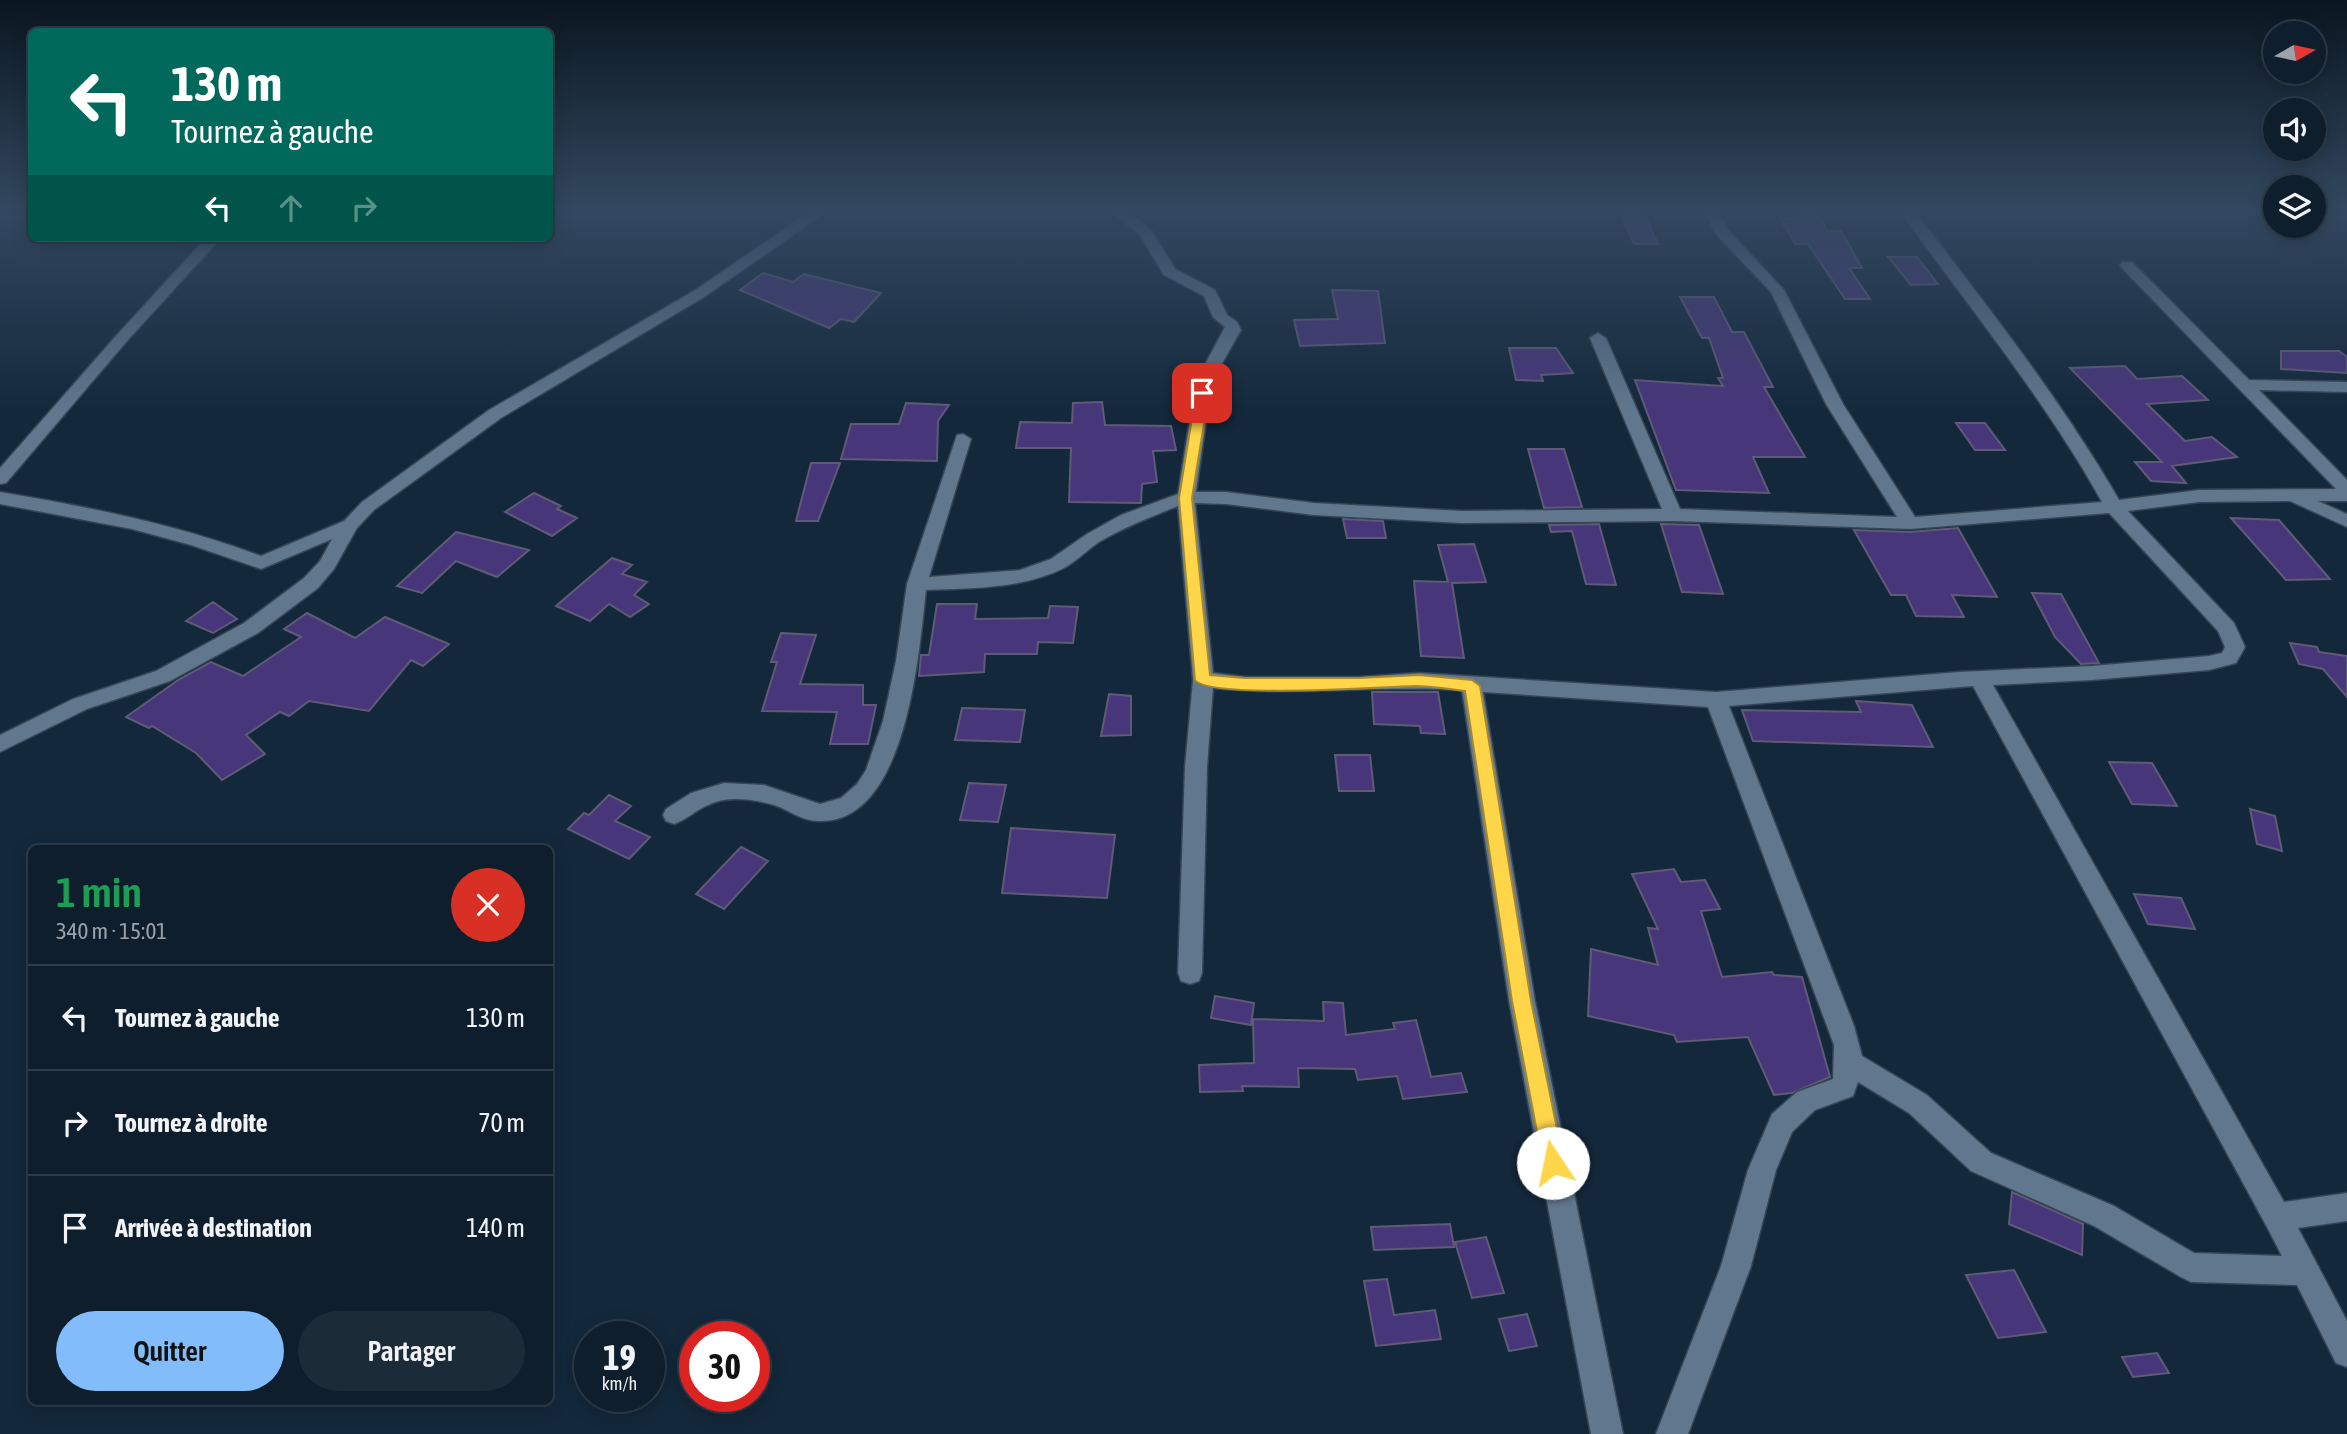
<!DOCTYPE html>
<html lang="fr">
<meta charset="utf-8">
<style>
body{margin:0;font-family:"Asap Condensed",sans-serif;background:#1c2b38;color:#f1f3f6;height:100vh;display:flex;flex-direction:column;font-size:26px;white-space:nowrap}
*{box-sizing:border-box;margin:0}
p{font-size:23px;color:#9ba2a9}
.icon{flex:none;width:38px;height:38px;fill:none;stroke:currentColor;stroke-width:2;stroke-linecap:round;stroke-linejoin:round}
.map{position:relative;flex:1;overflow:hidden}
.details{position:absolute;left:28px;top:845px;width:525px;height:560px;display:flex;flex-direction:column;background:#0e1e2c;border-radius:10px;box-shadow:0 4px 18px #0003,0 0 0 2px #2e3c48}
.details>*{flex:none}
.banner{position:absolute;left:28px;top:28px;width:525px;height:214px;border-radius:10px;box-shadow:0 4px 18px #0003,0 0 0 2px #2e3c48;background:#00695c;color:#fff;overflow:hidden}
.needle{width:46px;rotate:81deg}
.fabs{position:absolute;left:2263px;top:21px;display:grid;gap:14px}
.fabs a{display:grid;place-items:center;width:63px;height:63px;border-radius:50%;background:#0e1e2c;box-shadow:0 4px 18px #0003,0 0 0 2px #2e3c48;font-size:35px}
.speed{position:absolute;left:574px;top:1321px;display:flex;gap:14px;font-size:35px;font-weight:700;text-align:center}
.speed>*{display:grid;place-content:center;width:91px;height:91px;border-radius:50%;background:#0e1e2c;box-shadow:0 4px 18px #0003,0 0 0 2px #2e3c48;line-height:1}
.speed small{font-size:18px;font-weight:400}
.speed .limit{border:10px solid #d22;background:#fff;color:#111}
.pin{position:absolute;display:grid;place-items:center;width:60px;height:60px;color:#fff;margin:-30px;border-radius:14px;box-shadow:0 4px 10px #0006}
.me{position:absolute;width:77px;margin:-38px;rotate:349deg;stroke-linejoin:round;filter:drop-shadow(0 0 5px #0008)}
.turn{display:flex;align-items:center;gap:24px;height:147px;padding:0 28px;font-size:32px}
.turn .icon{width:91px;height:91px;stroke-width:2.5}
.turn b{display:block;font-size:49px;line-height:60px}
.lanes{display:flex;align-items:center;height:66px;padding:0 28px;background:#0003;justify-content:center;gap:35px;direction:ltr}
.lanes .off{opacity:.35}
.round{display:grid;place-items:center;flex:none;width:74px;height:74px;border-radius:37px;background:#1c2b38}
.headline{display:flex;align-items:center;justify-content:space-between;height:119px;padding:0 28px}
h1{font-size:42px;font-weight:600;line-height:52px;color:#1e9e55}
.action{display:flex;gap:14px;margin-top:auto;padding:14px 28px}
.action a{flex:1;height:80px;border-radius:42px;background:#82bcfa;color:#111;font-size:28px;font-weight:600;line-height:80px;text-align:center}
.action a+a{background:#1c2b38;color:#f1f3f6}
ul{padding:0;list-style:none}
li{display:flex;align-items:center;gap:21px;height:105px;padding:0 28px;border-top:2px solid #2e3c48}
li div{flex:1}
li b{display:block;font-size:26px}
li em{font-style:normal}
.map>svg:first-child{display:block}
.building{fill:#47367a;stroke:#5f5b77;stroke-width:2}
.lines{fill:none;stroke-linecap:round;stroke-linejoin:round}
.street-casing{stroke:#364555;stroke-width:3}
.secondary-casing{stroke:#364555;stroke-width:3}
.street{fill:#60778e;fill-rule:evenodd}
.secondary{fill:#60778e;fill-rule:evenodd}
.route{fill:#ffd54a;stroke:#a68a30;stroke-width:2}
</style>
<div class="map">
<svg width="2347" height="1434" viewBox="0 0 2347 1434">
<rect width="100%" height="100%" fill="#13283b"/>
<path class="building" d="M 1620,212 L 1643,212 L 1658,244 L 1634,244 Z
M 1795,212 L 1817,212 L 1827,231 L 1841,231 L 1862,268 L 1849,268 L 1870,299 L 1845,299 L 1808,244 L 1795,244 L 1780,218 L 1798,218 Z
M 1888,257 L 1917,257 L 1938,284 L 1911,285 Z
M 763,273 L 793,282 L 804,274 L 881,293 L 854,322 L 841,319 L 829,328 L 740,290 Z
M 1332,290 L 1378,291 L 1385,343 L 1300,346 L 1294,320 L 1338,319 Z
M 1680,297 L 1714,297 L 1732,332 L 1744,332 L 1773,387 L 1764,387 L 1805,457 L 1753,457 L 1769,493 L 1676,490 L 1635,380 L 1723,386 L 1718,378 L 1723,378 L 1709,338 L 1702,338 Z
M 1509,348 L 1556,348 L 1573,373 L 1541,375 L 1543,381 L 1516,380 Z
M 2281,351 L 2339,351 L 2347,357 L 2347,373 L 2281,369 Z
M 2125,366 L 2137,379 L 2182,376 L 2208,400 L 2147,404 L 2185,441 L 2212,437 L 2237,457 L 2172,466 L 2186,483 L 2151,481 L 2135,462 L 2162,462 L 2070,368 Z
M 1102,402 L 1105,425 L 1171,426 L 1176,450 L 1153,451 L 1157,482 L 1142,484 L 1141,503 L 1069,502 L 1071,448 L 1016,448 L 1020,422 L 1072,423 L 1073,403 Z
M 906,403 L 949,405 L 938,421 L 937,461 L 841,459 L 851,424 L 899,424 Z
M 1956,423 L 1985,423 L 2005,450 L 1975,450 Z
M 1528,449 L 1564,449 L 1582,507 L 1544,508 Z
M 811,463 L 840,463 L 818,521 L 796,521 Z
M 534,493 L 561,506 L 557,509 L 577,518 L 552,536 L 505,512 Z
M 2231,518 L 2279,520 L 2330,579 L 2286,580 Z
M 1343,519 L 1383,521 L 1386,538 L 1347,538 Z
M 1599,524 L 1616,585 L 1586,584 L 1572,531 L 1551,532 L 1549,525 Z
M 1661,524 L 1699,525 L 1723,594 L 1682,592 Z
M 1958,528 L 1997,597 L 1952,595 L 1964,617 L 1916,616 L 1906,595 L 1891,595 L 1854,530 L 1910,532 Z
M 456,532 L 529,550 L 497,577 L 456,561 L 422,593 L 397,586 Z
M 1474,544 L 1486,582 L 1452,583 L 1464,658 L 1421,656 L 1414,581 L 1448,582 L 1438,545 Z
M 612,558 L 632,565 L 622,574 L 647,582 L 634,595 L 649,604 L 630,617 L 609,604 L 590,621 L 556,606 Z
M 2032,593 L 2061,594 L 2099,663 L 2081,664 L 2055,637 Z
M 213,602 L 237,619 L 213,633 L 186,621 Z
M 937,604 L 977,604 L 975,619 L 1048,618 L 1050,606 L 1078,607 L 1073,643 L 1038,642 L 1037,654 L 985,654 L 984,672 L 919,676 L 921,655 L 929,655 Z
M 307,613 L 355,638 L 385,617 L 449,644 L 423,666 L 411,660 L 369,711 L 309,701 L 289,716 L 280,712 L 246,735 L 265,754 L 222,780 L 196,753 L 152,726 L 149,728 L 126,717 L 178,680 L 211,662 L 243,676 L 301,637 L 284,629 Z
M 781,633 L 816,635 L 800,684 L 863,685 L 863,705 L 876,705 L 868,744 L 830,744 L 837,712 L 762,711 L 777,662 L 771,662 Z
M 2290,643 L 2317,647 L 2319,652 L 2347,656 L 2347,697 L 2323,669 L 2299,664 Z
M 1372,692 L 1438,692 L 1445,734 L 1421,733 L 1420,726 L 1374,724 Z
M 1109,694 L 1131,696 L 1131,735 L 1101,736 Z
M 1856,701 L 1912,705 L 1933,747 L 1753,741 L 1742,710 L 1861,712 Z
M 962,708 L 1025,710 L 1020,742 L 955,740 Z
M 1335,755 L 1370,755 L 1374,791 L 1339,791 Z
M 2109,762 L 2152,763 L 2177,806 L 2132,804 Z
M 969,783 L 1006,785 L 998,822 L 960,820 Z
M 609,795 L 631,806 L 615,821 L 650,837 L 629,859 L 568,829 L 584,813 L 589,815 Z
M 2250,809 L 2275,816 L 2282,851 L 2257,844 Z
M 1011,828 L 1115,835 L 1107,898 L 1002,893 Z
M 741,847 L 768,861 L 724,909 L 696,894 Z
M 1674,869 L 1681,882 L 1705,880 L 1720,909 L 1701,911 L 1722,977 L 1772,972 L 1774,975 L 1802,977 L 1830,1077 L 1792,1093 L 1774,1095 L 1748,1037 L 1677,1042 L 1674,1035 L 1588,1016 L 1591,949 L 1658,965 L 1648,928 L 1658,929 L 1632,874 Z
M 2134,894 L 2181,898 L 2195,929 L 2148,924 Z
M 1215,996 L 1254,1003 L 1251,1025 L 1211,1018 Z
M 1323,1002 L 1343,1003 L 1346,1035 L 1395,1029 L 1393,1023 L 1416,1020 L 1431,1077 L 1461,1073 L 1467,1092 L 1403,1099 L 1397,1076 L 1358,1080 L 1355,1069 L 1298,1068 L 1299,1087 L 1242,1086 L 1243,1091 L 1200,1092 L 1199,1065 L 1254,1063 L 1253,1019 L 1324,1021 Z
M 2012,1192 L 2083,1224 L 2082,1255 L 2009,1224 Z
M 1450,1224 L 1454,1247 L 1374,1250 L 1371,1227 Z
M 1486,1237 L 1504,1293 L 1472,1298 L 1455,1242 Z
M 2014,1270 L 2046,1332 L 1998,1338 L 1966,1275 Z
M 1387,1279 L 1394,1315 L 1435,1310 L 1441,1339 L 1376,1346 L 1364,1281 Z
M 1527,1314 L 1537,1346 L 1509,1351 L 1499,1319 Z
M 2157,1353 L 2169,1373 L 2133,1377 L 2122,1357 Z"/>
<g class="lines">
<defs>
<path id="street" d="M 810,212 L 826,212 L 704,297 L 501,418 L 374,510 L 357,528 L 334,569 L 318,588 L 258,633 L 170,681 L 87,709 L 0,752 L 0,735 L 73,699 L 156,671 L 244,623 L 304,578 L 320,561 L 332,539 L 261,569 L 191,545 L 132,529 L 0,504 L 0,492 C 89,507 176,524 261,556 L 344,521 L 362,502 L 489,410 L 694,291 Z
M 1112,212 L 1128,212 L 1151,230 L 1175,269 L 1215,290 L 1227,315 L 1237,322 L 1241,330 L 1217,372 L 1210,393 L 1196,492 L 1226,492 L 1314,503 L 1462,511 L 1662,509 L 1590,338 L 1598,333 L 1606,338 L 1680,509 L 1897,517 L 1826,404 L 1771,292 L 1716,234 L 1705,212 L 1719,212 L 1727,229 L 1784,290 L 1843,404 L 1915,517 L 2102,502 C 2044,398 1970,309 1901,212 L 1915,212 C 1987,306 2060,398 2119,500 L 2199,490 L 2336,489 L 2122,268 L 2120,265 L 2122,262 L 2132,262 L 2249,380 L 2347,382 L 2347,392 L 2259,390 L 2347,480 L 2347,501 L 2318,501 L 2347,514 L 2347,527 L 2290,501 L 2199,502 L 2128,511 L 2234,623 L 2245,647 L 2236,663 L 2209,670 L 2092,680 L 1993,685 L 2284,1202 L 2347,1193 L 2347,1221 L 2298,1228 L 2347,1321 L 2347,1367 L 2336,1363 L 2297,1285 L 2191,1282 L 2181,1277 L 2094,1226 L 1971,1171 L 1909,1113 L 1858,1082 L 1853,1096 L 1815,1110 L 1792,1132 L 1776,1170 L 1751,1266 L 1688,1434 L 1656,1434 L 1721,1266 L 1748,1170 L 1772,1114 L 1797,1092 L 1833,1079 L 1834,1045 L 1708,707 L 1483,692 L 1535,1001 L 1623,1434 L 1591,1434 L 1509,1001 L 1462,690 C 1379,685 1296,696 1213,688 L 1207,767 L 1202,973 L 1199,981 L 1190,984 L 1181,981 L 1178,973 L 1185,767 L 1193,680 L 1178,506 C 1151,517 1124,527 1099,542 C 1087,550 1077,561 1064,568 C 1022,589 972,588 926,590 C 919,652 907,825 818,821 C 802,821 789,810 774,805 C 752,799 727,795 706,806 C 695,811 686,820 674,824 L 666,821 L 663,815 L 666,809 L 691,793 L 724,783 L 764,785 L 820,804 L 841,798 L 857,784 L 866,770 L 883,721 L 896,661 L 907,584 L 957,435 L 963,434 L 971,439 L 929,577 L 1020,570 L 1051,559 L 1087,534 L 1121,515 L 1178,494 L 1194,393 L 1201,372 L 1225,327 L 1213,317 L 1204,296 L 1164,275 L 1140,235 ZM 1195,503 L 1226,504 L 1314,515 L 1462,523 L 1673,521 L 1910,529 L 2109,513 L 2218,631 L 2225,647 L 2222,653 L 2209,656 L 2092,666 L 1959,672 L 1716,692 L 1419,673 L 1358,677 L 1245,677 L 1213,673 ZM 1973,686 L 2267,1227 L 2282,1256 L 2194,1253 L 2114,1206 L 1991,1153 L 1927,1095 L 1862,1056 L 1854,1026 L 1729,706 Z"/>
<path id="secondary" d="M 206,238 L 221,238 L 126,342 L 6,483 L 0,484 L 0,468 L 116,336 Z"/>
</defs>
<use href="#street" class="street-casing"/>
<use href="#secondary" class="secondary-casing"/>
<use href="#street" class="street"/>
<use href="#secondary" class="secondary"/>
</g>
<linearGradient id="sky" x2="0" y2="1"><stop stop-color="#0a1620"/><stop offset="0.51" stop-color="#334860"/><stop offset="1" stop-color="#334860" stop-opacity="0"/></linearGradient>
<rect width="2347" height="413" fill="url(#sky)"/>
<path class="route" d="M 1202,390 L 1209,393 L 1192,498 L 1210,675 L 1245,678 L 1359,678 L 1419,675 L 1472,680 L 1480,686 L 1531,1001 L 1564,1163 L 1561,1171 L 1553,1174 L 1546,1171 L 1543,1163 L 1512,1001 L 1465,691 C 1449,689 1432,686 1416,686 C 1384,687 1209,699 1195,680 L 1179,498 L 1196,393 Z"/>
</svg>
<div class="fabs">
<a><svg class="needle" viewBox="-14 -14 28 28"><path d="M0-13l5 13h-10z" fill="#e53935"/><path d="M0 13l5-13h-10z" fill="#9ba2a9"/></svg></a>
<a><svg class="icon" aria-label="sound" viewBox="0 0 24 24"><path d="M4 9h4l5-4v14l-5-4H4zM17 9q2 3 0 6"/></svg></a>
<a><svg class="icon" aria-label="layers" viewBox="0 0 24 24"><path d="M12 4l9 5-9 5-9-5zM3 14l9 5 9-5"/></svg></a>
</div>
<div class="speed"><div>19<small>km/h</small></div><div class="limit">30</div></div>
<div class="pin" style="left:1202px;top:393px;background:#d93025"><svg class="icon" aria-label="arrive" viewBox="0 0 24 24"><path d="M6 21V4h12l-3 4 3 4H6"/></svg></div>
<svg class="me" style="left:1553px;top:1163px" viewBox="-20 -20 40 40"><circle r="19" fill="#fff"/><path d="M0-13L10 11 0 6-10 11z" fill="#ffd54a"/></svg>
<div class="banner">
<div class="turn"><svg class="icon" aria-label="left" viewBox="0 0 24 24"><path d="M17 20v-9H6M10 6l-5 5 5 5"/></svg><div><b>130 m</b>Tournez à gauche</div></div>
<div class="lanes"><svg class="icon" aria-label="left" viewBox="0 0 24 24"><path d="M17 20v-9H6M10 6l-5 5 5 5"/></svg><svg class="icon off" aria-label="ahead" viewBox="0 0 24 24"><path d="M12 20V5M6 11l6-6 6 6"/></svg><svg class="icon off" aria-label="right" viewBox="0 0 24 24"><path d="M7 20v-9h11M14 6l5 5-5 5"/></svg></div>
</div>
<section class="details">
<div class="headline"><div><h1>1 min</h1><p>340 m · 15:01</p></div><a class="round" style="background:#d93025;color:#fff"><svg class="icon" aria-label="close" viewBox="0 0 24 24"><path d="M6 6l12 12M18 6L6 18"/></svg></a></div>
<ul>
<li><svg class="icon" aria-label="left" viewBox="0 0 24 24"><path d="M17 20v-9H6M10 6l-5 5 5 5"/></svg><div><b>Tournez à gauche</b></div><em>130 m</em></li>
<li><svg class="icon" aria-label="right" viewBox="0 0 24 24"><path d="M7 20v-9h11M14 6l5 5-5 5"/></svg><div><b>Tournez à droite</b></div><em>70 m</em></li>
<li><svg class="icon" aria-label="arrive" viewBox="0 0 24 24"><path d="M6 21V4h12l-3 4 3 4H6"/></svg><div><b>Arrivée à destination</b></div><em>140 m</em></li>
</ul>
<div class="action"><a>Quitter</a><a>Partager</a></div>
</section>
</div>
